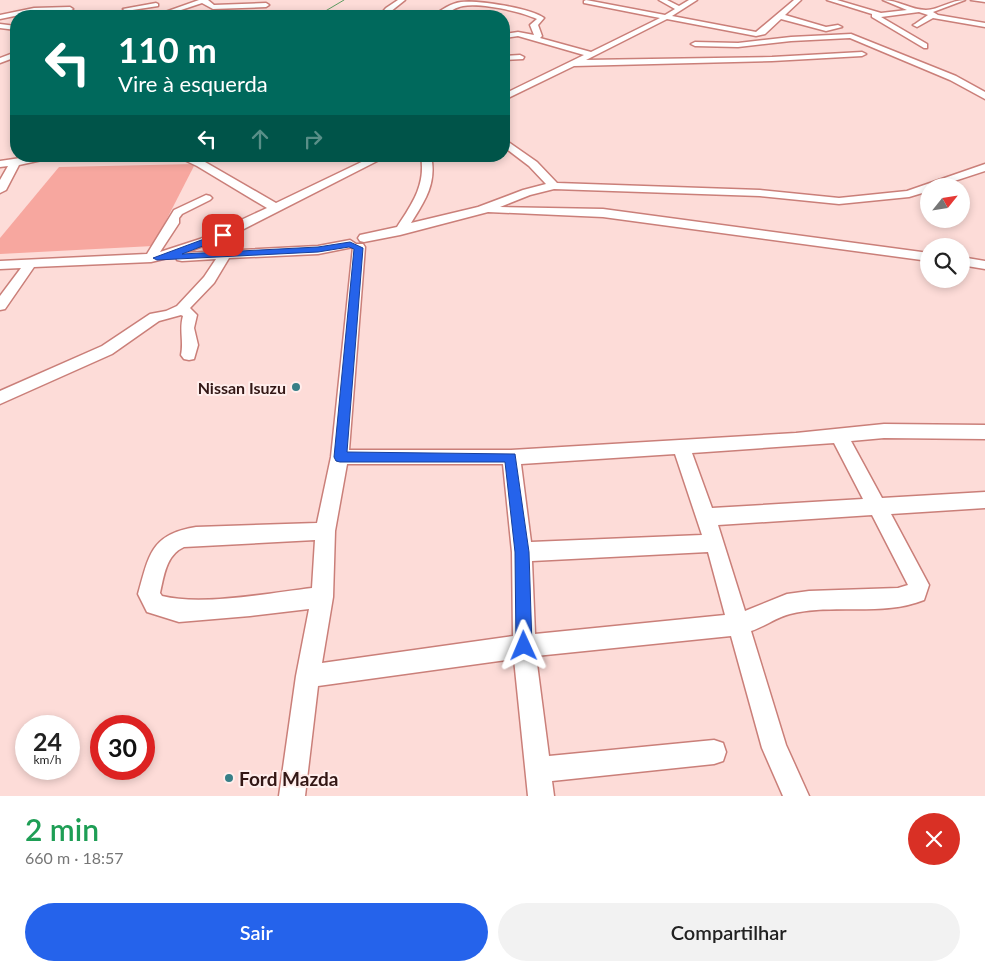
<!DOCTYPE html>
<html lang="pt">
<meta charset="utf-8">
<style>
body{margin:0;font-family:Lato,sans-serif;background:#f2f2f2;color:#222;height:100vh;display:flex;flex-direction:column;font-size:19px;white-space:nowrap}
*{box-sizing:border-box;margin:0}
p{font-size:16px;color:#767676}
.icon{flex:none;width:28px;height:28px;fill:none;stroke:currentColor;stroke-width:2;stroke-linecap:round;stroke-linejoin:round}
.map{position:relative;height:796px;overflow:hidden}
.side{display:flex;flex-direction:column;background:#fff;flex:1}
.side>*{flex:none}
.banner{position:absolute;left:10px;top:10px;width:500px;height:152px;border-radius:20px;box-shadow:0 2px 8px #0003;background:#00695c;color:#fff;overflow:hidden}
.needle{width:32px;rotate:60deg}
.fabs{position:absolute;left:920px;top:178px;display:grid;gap:10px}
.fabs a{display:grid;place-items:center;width:50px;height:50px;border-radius:50%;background:#fff;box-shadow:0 2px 8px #0003;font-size:25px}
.speed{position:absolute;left:15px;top:715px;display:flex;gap:10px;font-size:25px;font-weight:700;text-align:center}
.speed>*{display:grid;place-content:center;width:65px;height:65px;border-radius:50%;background:#fff;box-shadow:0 2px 8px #0003;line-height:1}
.speed small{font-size:12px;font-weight:400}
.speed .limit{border:8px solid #d22;background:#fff;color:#111}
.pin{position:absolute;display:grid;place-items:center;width:42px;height:42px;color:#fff;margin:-21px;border-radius:10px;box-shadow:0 2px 8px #0006}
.me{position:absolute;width:55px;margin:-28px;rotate:359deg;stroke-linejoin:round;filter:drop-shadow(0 0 4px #0008)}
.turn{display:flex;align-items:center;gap:18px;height:105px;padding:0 25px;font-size:22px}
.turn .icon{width:65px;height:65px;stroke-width:2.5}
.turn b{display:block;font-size:35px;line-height:42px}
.lanes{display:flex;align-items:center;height:48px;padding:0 25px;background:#0003;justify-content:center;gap:25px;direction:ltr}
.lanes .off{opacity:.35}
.round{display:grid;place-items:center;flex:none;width:52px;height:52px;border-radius:26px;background:#f2f2f2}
.headline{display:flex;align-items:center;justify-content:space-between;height:85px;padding:0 25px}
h1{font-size:30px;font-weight:600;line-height:38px;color:#1e9e55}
.cta{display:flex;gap:10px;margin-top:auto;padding:10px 25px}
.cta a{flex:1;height:58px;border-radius:30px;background:#2563eb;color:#fff;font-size:20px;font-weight:600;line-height:58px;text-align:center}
.cta a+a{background:#f2f2f2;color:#222}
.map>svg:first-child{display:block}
.green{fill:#f7a79f}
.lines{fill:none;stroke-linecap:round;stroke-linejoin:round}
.stream{stroke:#5d9c61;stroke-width:1}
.minor-casing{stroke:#ca7f79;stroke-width:3}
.minor{fill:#fff;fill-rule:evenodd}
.route{fill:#2563eb;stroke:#184099}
.poi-dot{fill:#377f87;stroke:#ffeeec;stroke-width:2}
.labels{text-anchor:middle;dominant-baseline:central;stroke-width:4;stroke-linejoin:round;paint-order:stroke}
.poi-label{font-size:16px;font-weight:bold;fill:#331715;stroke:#ffeeec;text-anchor:end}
.near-poi-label{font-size:19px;font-weight:bold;fill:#331715;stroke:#ffeeec;text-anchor:start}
</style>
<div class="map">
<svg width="985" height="796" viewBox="0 0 985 796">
<rect width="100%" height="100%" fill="#fddcd8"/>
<path class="green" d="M 195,164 L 153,246 L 0,254 L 0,238 L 59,167 Z"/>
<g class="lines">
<path class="stream" d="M 317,16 L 344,0"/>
<defs>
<path id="minor" d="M 199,0 L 208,0 L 214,5 L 266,3 L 269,5 L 266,7 L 213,9 L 202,3 L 163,16 L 154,16 Z
M 398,0 L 405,0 L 385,16 L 379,16 L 386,8 Z
M 586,0 L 665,15 L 675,9 L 659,0 L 667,0 L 679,6 L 689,0 L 697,0 L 672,16 L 756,32 L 794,0 L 801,0 L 785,15 L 826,27 L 838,25 L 842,27 L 826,31 L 781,19 L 765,34 L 756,36 L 667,19 L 586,60 L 772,57 L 862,52 L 866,54 L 862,56 L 772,61 L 574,66 L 504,100 L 504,94 L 584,55 L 518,36 L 504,38 L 504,34 L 518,32 L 534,35 L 530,25 L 537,19 C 520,11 481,3 463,6 C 452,8 445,17 434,16 C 440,10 452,3 461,2 C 478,0 531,8 544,18 L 538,25 L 542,36 L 540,38 L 591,52 L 660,18 L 584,3 L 584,1 Z
M 827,0 L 837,0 L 881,13 L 907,10 L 883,0 C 898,0 911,10 926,10 C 938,10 951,0 965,0 L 933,12 L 938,15 L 985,23 L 985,27 L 933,18 L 917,27 L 913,25 L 915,24 L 928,15 L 919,12 L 881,17 L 927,44 L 927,48 L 924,48 L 872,17 L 872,14 Z
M 971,0 L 985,0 L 985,2 Z
M 156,3 L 158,4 L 158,6 L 126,11 L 123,9 Z
M 34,8 L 70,7 L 73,9 L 70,11 L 34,12 L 0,19 L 0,15 Z
M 0,24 L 16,26 L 16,30 L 0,28 Z
M 851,34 L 956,76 L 985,92 L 985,99 L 950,80 L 850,38 L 791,41 L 738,47 L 695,46 L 691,44 L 695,42 L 738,43 L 791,37 Z
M 16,52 L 16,57 L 0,63 L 0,58 Z
M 520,55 L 524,57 L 523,59 L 504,60 L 504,56 Z
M 504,139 L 537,162 L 557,183 L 760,190 L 839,198 L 907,191 L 985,164 L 985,171 L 939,186 L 929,186 L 929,191 L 909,197 L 839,204 L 760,196 L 554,189 L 530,195 L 500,207 L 603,209 L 929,253 L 929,261 L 603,217 L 488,212 L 400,235 L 364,242 L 360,241 L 358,238 L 360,235 L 397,227 C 412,204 426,185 421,156 L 431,156 C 437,183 425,201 411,223 L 478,207 L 523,190 L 546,184 L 529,166 L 504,147 Z
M 34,156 L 52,156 L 51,158 L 19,165 L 6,190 L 0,193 L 0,180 L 8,166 L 0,167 L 0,161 Z
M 176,156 L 191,156 L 205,162 L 276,203 L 374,156 L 387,156 L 238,232 L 185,253 L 318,246 L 350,240 L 356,244 L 363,244 L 365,247 L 349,450 L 511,450 L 796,433 L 884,424 L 985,425 L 985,439 L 884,438 L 851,441 L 882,498 L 985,492 L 985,508 L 891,514 L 929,585 L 924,600 C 882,617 834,603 790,614 C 777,617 764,627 751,631 L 786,745 L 809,796 L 783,796 L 762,748 L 731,636 L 536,656 L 549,756 L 714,740 L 723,743 L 726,752 L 723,761 L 714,764 L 552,781 L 554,796 L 528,796 L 514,659 L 318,686 L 305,796 L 279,796 L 296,676 L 309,609 L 250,616 L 179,622 L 147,612 L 138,594 C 149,555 151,534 196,527 L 317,523 L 331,457 L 353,247 L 318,254 L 229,258 L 214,283 L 190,308 L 197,315 L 194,328 L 198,345 L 194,359 L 189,360 L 184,359 L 181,355 C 184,341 179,330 183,316 L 181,315 L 159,321 L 112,354 L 0,404 L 0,391 L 102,346 L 150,314 L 166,311 L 177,306 L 204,277 L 216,259 L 182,261 L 177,260 L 176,256 L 151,262 L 34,267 L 5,309 L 0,310 L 0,296 L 21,268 L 0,269 L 0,261 L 147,254 L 174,210 L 206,195 L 210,196 L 212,198 L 210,200 L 182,214 L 179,218 L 179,223 L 160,252 L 200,239 L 267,208 L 197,166 ZM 834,443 L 863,499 L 712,508 L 692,453 ZM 675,454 L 702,535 L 531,542 L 521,464 ZM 347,464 L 503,464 L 512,552 L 513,636 L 322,663 L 333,597 L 335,531 ZM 872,515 L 908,585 L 898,588 L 809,591 L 787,594 L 745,611 L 718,525 ZM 315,540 L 312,588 C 269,593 202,606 162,596 L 160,593 C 164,576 166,555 184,547 ZM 708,552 L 725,615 L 535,634 L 532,561 Z
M 961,257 L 985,261 L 985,269 L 961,265 Z"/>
</defs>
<use href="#minor" class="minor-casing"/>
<use href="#minor" class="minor"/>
</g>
<path class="route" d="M 223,232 L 226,233 L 226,237 L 182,254 L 318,247 L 350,242 L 363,248 L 347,452 L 515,454 L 529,552 L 532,646 L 530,652 L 524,654 L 518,652 L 516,646 L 515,552 L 505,462 L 340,462 L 336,461 L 334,457 L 354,249 L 349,247 L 318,252 L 157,260 L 153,258 Z"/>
<g class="poi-dot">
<circle cx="296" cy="387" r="5"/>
<circle cx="229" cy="778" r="5"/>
</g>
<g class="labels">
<g class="poi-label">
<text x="286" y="387">Nissan Isuzu</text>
</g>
<g class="near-poi-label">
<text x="239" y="778">Ford Mazda</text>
</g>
</g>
</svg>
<div class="fabs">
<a><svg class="needle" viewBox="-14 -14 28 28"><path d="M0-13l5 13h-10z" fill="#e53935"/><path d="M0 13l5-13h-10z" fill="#767676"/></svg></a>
<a><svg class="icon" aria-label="search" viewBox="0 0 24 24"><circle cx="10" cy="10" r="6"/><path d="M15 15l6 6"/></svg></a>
</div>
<div class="speed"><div>24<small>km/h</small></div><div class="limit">30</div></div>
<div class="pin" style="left:223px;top:235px;background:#d93025"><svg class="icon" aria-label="arrive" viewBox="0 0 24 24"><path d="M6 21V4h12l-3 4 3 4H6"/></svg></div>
<svg class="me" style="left:524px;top:646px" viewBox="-20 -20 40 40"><path d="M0-17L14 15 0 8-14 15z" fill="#2563eb" stroke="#fff" stroke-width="4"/></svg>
<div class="banner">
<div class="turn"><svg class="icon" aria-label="left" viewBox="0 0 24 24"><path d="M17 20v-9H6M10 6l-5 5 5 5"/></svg><div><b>110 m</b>Vire à esquerda</div></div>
<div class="lanes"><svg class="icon" aria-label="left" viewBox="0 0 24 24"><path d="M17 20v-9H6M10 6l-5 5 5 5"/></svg><svg class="icon off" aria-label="ahead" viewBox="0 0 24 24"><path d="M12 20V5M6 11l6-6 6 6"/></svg><svg class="icon off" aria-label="right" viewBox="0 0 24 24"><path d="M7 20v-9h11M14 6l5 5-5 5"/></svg></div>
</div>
</div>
<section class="side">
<div class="headline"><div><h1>2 min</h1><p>660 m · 18:57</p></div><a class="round" style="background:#d93025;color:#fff"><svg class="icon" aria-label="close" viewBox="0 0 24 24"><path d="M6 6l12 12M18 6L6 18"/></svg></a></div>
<div class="cta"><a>Sair</a><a>Compartilhar</a></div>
</section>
